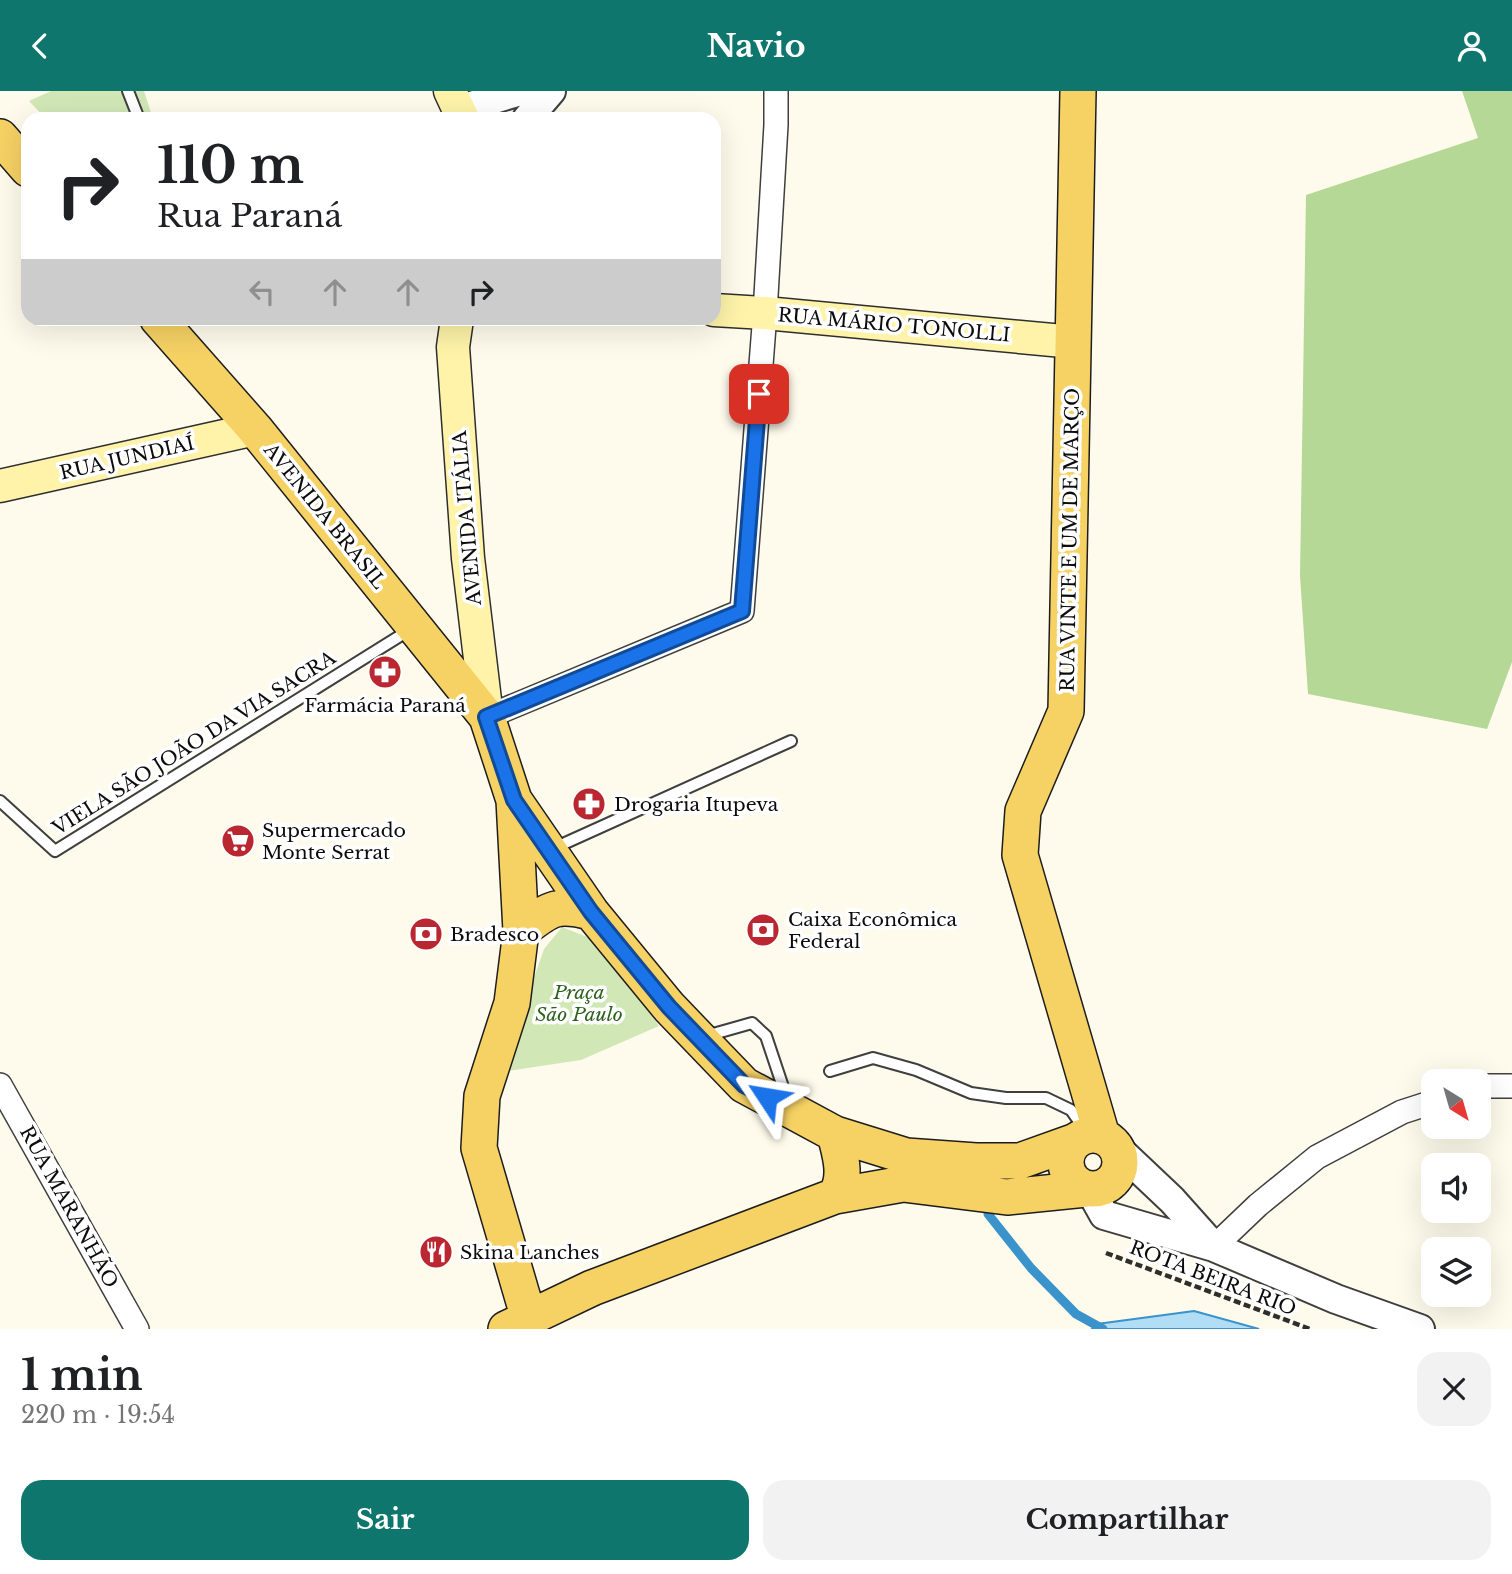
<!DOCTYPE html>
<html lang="pt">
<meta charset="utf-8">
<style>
body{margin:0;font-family:"Libre Baskerville",serif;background:#f2f2f2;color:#202124;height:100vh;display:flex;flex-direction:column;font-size:26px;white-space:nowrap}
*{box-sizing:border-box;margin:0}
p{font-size:23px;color:#757577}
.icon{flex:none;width:38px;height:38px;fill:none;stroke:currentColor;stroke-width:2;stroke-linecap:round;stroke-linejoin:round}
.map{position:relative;height:1238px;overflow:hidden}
.side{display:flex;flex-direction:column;background:#fff;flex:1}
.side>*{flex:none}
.hud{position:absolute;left:21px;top:21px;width:700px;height:214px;border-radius:21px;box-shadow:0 7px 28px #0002;background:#fff;color:#202124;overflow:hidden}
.needle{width:46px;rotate:143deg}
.buttons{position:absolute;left:1421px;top:978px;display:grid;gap:14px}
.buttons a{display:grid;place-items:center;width:70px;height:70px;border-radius:14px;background:#fff;box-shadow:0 7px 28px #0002;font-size:35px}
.pin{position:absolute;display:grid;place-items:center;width:60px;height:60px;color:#fff;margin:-30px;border-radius:14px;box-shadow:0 4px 10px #0006}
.me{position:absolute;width:77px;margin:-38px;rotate:303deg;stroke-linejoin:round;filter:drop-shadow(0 0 5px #0008)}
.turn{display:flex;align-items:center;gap:24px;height:147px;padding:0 21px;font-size:32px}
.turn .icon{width:91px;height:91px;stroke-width:2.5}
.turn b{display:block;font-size:49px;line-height:60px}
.lanes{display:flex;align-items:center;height:66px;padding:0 21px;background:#0003;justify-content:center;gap:35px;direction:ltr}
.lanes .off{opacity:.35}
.round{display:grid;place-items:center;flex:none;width:74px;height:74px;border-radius:21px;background:#f2f2f2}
.summary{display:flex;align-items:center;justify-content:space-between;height:119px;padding:0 21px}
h1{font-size:42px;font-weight:700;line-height:52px}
.action{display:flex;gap:14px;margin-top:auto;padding:14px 21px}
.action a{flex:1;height:80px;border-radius:21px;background:#0f766e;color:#fff;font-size:28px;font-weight:700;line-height:80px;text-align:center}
.action a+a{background:#f2f2f2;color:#202124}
header{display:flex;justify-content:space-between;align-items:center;height:91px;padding:0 21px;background:#0f766e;color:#fff;font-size:32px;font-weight:700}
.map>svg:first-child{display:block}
.green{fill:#d1e8b6}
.forest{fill:#b5d896}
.water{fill:#b1ddf5;stroke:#3a93cb;stroke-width:2}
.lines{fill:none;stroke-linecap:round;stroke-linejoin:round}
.stream{stroke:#3a93cb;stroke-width:9}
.service-casing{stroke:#3f3f3f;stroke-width:14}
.minor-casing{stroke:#3f3f3f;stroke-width:26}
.tertiary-casing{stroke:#3f3f3f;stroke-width:32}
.secondary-casing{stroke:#2e2e2e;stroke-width:35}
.primary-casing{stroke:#1d1d1d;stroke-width:38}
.path{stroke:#2e2e2e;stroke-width:4.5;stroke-dasharray:7 3.5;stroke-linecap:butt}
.service{stroke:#fff;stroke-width:10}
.minor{stroke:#fff;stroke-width:23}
.tertiary{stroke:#fff;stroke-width:28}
.secondary{stroke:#fef3a8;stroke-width:32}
.primary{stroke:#f6d164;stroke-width:35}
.route-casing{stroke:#114b97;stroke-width:18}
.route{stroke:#1a73e8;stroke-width:12}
.labels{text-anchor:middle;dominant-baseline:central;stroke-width:7;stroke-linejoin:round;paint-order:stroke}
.street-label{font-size:19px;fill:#0c0c0c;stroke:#fff}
.poi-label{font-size:19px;fill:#0c0c0c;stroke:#fff;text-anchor:start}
.park-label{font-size:19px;font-style:italic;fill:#2d621e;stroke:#fff}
</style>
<header><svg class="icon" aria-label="back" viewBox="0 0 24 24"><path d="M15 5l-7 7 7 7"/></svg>Navio<svg class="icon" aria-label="person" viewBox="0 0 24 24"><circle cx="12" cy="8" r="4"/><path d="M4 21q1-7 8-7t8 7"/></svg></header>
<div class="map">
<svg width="1512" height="1238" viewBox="0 0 1512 1238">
<rect width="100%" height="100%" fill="#fffbec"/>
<path class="green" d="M 51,0 L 144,0 L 153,28 L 46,28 L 29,10 Z
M 562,836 L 600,851 L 659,935 L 581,969 L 501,981 L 544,858 Z"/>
<path class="forest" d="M 1462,0 L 1512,0 L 1512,571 L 1487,638 L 1308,603 L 1300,485 L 1306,104 L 1478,47 Z"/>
<path class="water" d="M 1194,1220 L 1259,1238 L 1092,1238 L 1097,1233 Z"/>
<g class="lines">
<path class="stream" d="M 988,1123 L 1031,1177 L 1076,1223 L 1103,1238"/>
<defs>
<path id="service" d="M 128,0 L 139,28
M 0,710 L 55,760 L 411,538
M 552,758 L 791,650
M 706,945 L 752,932 L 766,945 L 787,1008
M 830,980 L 873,967 L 916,979 L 971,1002 L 1006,1007 L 1046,1007 L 1071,1019 L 1087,1042"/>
<path id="minor" d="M 487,626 L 742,520 L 765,222 L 776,34 L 776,0
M 0,994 L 137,1238
M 1479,998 L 1488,995 L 1512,995
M 1214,1156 L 1258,1114 L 1317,1066 L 1402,1021 L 1433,1011"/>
<path id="tertiary" d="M 458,19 L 520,0
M 527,28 L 551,0
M 1117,1057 L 1172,1109 L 1214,1156
M 1090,1099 L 1104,1124 L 1214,1156 L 1336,1208 L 1420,1238"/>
<path id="secondary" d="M 450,0 L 463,28
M 714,219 L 765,222 L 1074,251
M 457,228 L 453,256 L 468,467 L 487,626
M 0,395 L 255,338"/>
<path id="primary" d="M 1078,0 L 1066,620 L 1023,720 L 1020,764 L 1102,1045
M 0,46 L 28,78
M 158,228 L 255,338 L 487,626 L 514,709 L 591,821 L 669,916 L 744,994 L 835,1043 L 906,1065 L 976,1070 L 1020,1070 L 1076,1050
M 514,709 L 521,840 L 512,912 L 482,1005 L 479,1057 L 529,1228
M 521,840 C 550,818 554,812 591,821
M 835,1043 C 840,1063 848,1086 835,1105
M1066 1071a27 27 0 1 1 54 0a27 27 0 1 1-54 0Z
M 506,1238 L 592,1197 L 835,1105 L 903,1093 L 1007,1106 L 1086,1098"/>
</defs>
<use href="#service" class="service-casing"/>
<use href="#minor" class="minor-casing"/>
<use href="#tertiary" class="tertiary-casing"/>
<use href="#secondary" class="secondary-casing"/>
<use href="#primary" class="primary-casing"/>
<path class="path" d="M 1106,1162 L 1310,1238"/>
<use href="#service" class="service"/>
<use href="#minor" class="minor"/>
<use href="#tertiary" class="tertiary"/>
<use href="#secondary" class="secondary"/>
<use href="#primary" class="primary"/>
</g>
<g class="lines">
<defs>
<path id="route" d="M 759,303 L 742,520 L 486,626 L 514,709 L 591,821 L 669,916 L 744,994 L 767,1006"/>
</defs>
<use href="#route" class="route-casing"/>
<use href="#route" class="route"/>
</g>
<defs>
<symbol id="pharmacy-disc" viewBox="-11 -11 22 22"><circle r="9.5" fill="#ba2730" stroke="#fff"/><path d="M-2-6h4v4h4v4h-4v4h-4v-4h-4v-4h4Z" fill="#fff"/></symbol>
<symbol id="supermarket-disc" viewBox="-11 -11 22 22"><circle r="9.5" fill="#ba2730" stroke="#fff"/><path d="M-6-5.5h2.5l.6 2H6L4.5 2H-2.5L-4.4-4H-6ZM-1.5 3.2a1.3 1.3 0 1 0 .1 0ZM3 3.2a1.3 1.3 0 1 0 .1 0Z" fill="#fff"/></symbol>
<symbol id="bank-disc" viewBox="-11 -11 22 22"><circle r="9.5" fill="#ba2730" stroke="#fff"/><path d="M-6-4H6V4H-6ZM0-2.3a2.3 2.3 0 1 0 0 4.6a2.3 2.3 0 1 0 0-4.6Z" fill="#fff"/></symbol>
<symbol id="restaurant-disc" viewBox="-11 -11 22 22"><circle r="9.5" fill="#ba2730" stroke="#fff"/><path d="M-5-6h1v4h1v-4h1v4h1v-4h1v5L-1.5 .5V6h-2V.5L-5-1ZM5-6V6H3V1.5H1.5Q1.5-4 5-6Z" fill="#fff"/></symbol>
</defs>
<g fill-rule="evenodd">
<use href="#pharmacy-disc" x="366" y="562" width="38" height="38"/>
<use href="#pharmacy-disc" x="570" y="694" width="38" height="38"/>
<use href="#supermarket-disc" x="219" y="731" width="38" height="38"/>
<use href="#bank-disc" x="744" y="820" width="38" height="38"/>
<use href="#bank-disc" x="407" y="824" width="38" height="38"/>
<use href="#restaurant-disc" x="417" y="1142" width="38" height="38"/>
</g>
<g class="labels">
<g class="street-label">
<text transform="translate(894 234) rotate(5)">RUA MÁRIO TONOLLI</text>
<text transform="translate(127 367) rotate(-13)">RUA JUNDIAÍ</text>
<text transform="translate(325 425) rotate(51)">AVENIDA BRASIL</text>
<text transform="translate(467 427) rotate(-95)">AVENIDA ITÁLIA</text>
<text transform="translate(1070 449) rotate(-89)">RUA VINTE E UM DE MARÇO</text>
<text transform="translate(194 652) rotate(-32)">VIELA SÃO JOÃO DA VIA SACRA</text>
<text transform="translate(69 1116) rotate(61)">RUA MARANHÃO</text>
<text transform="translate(1213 1187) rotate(21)">ROTA BEIRA RIO</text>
</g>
<g class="poi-label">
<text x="385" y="614" text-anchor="middle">Farmácia Paraná</text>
<text x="614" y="713">Drogaria Itupeva</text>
<text x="262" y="739">Supermercado<tspan x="262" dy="22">Monte Serrat</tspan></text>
<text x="788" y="828">Caixa Econômica<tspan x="788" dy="22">Federal</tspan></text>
<text x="450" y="843">Bradesco</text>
<text x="460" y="1161">Skina Lanches</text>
</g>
<g class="park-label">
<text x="579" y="901">Praça<tspan x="579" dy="22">São Paulo</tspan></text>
</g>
</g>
</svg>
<div class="buttons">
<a><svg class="needle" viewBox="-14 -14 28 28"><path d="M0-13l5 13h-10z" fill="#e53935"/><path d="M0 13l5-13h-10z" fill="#757577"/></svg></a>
<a><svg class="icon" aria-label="sound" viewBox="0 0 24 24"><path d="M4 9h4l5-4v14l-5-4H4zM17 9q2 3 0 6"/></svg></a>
<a><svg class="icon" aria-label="layers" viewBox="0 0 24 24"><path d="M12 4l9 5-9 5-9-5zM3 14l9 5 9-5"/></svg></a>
</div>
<div class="pin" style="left:759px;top:303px;background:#d93025"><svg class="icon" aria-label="arrive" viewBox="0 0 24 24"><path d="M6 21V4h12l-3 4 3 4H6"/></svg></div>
<svg class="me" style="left:767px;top:1006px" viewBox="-20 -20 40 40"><path d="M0-17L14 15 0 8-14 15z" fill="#1a73e8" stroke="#fff" stroke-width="4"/></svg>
<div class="hud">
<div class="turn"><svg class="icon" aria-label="right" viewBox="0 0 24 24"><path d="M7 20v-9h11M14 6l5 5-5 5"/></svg><div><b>110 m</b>Rua Paraná</div></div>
<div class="lanes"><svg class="icon off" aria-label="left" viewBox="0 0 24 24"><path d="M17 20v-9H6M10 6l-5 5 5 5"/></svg><svg class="icon off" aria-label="ahead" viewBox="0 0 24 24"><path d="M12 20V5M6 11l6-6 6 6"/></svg><svg class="icon off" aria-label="ahead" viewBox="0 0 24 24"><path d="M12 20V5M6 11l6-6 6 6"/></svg><svg class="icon" aria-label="right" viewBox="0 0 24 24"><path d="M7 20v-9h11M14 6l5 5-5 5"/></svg></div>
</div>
</div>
<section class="side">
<div class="summary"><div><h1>1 min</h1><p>220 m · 19:54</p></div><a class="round"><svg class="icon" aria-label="close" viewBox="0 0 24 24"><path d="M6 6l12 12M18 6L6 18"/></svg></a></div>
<div class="action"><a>Sair</a><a>Compartilhar</a></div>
</section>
